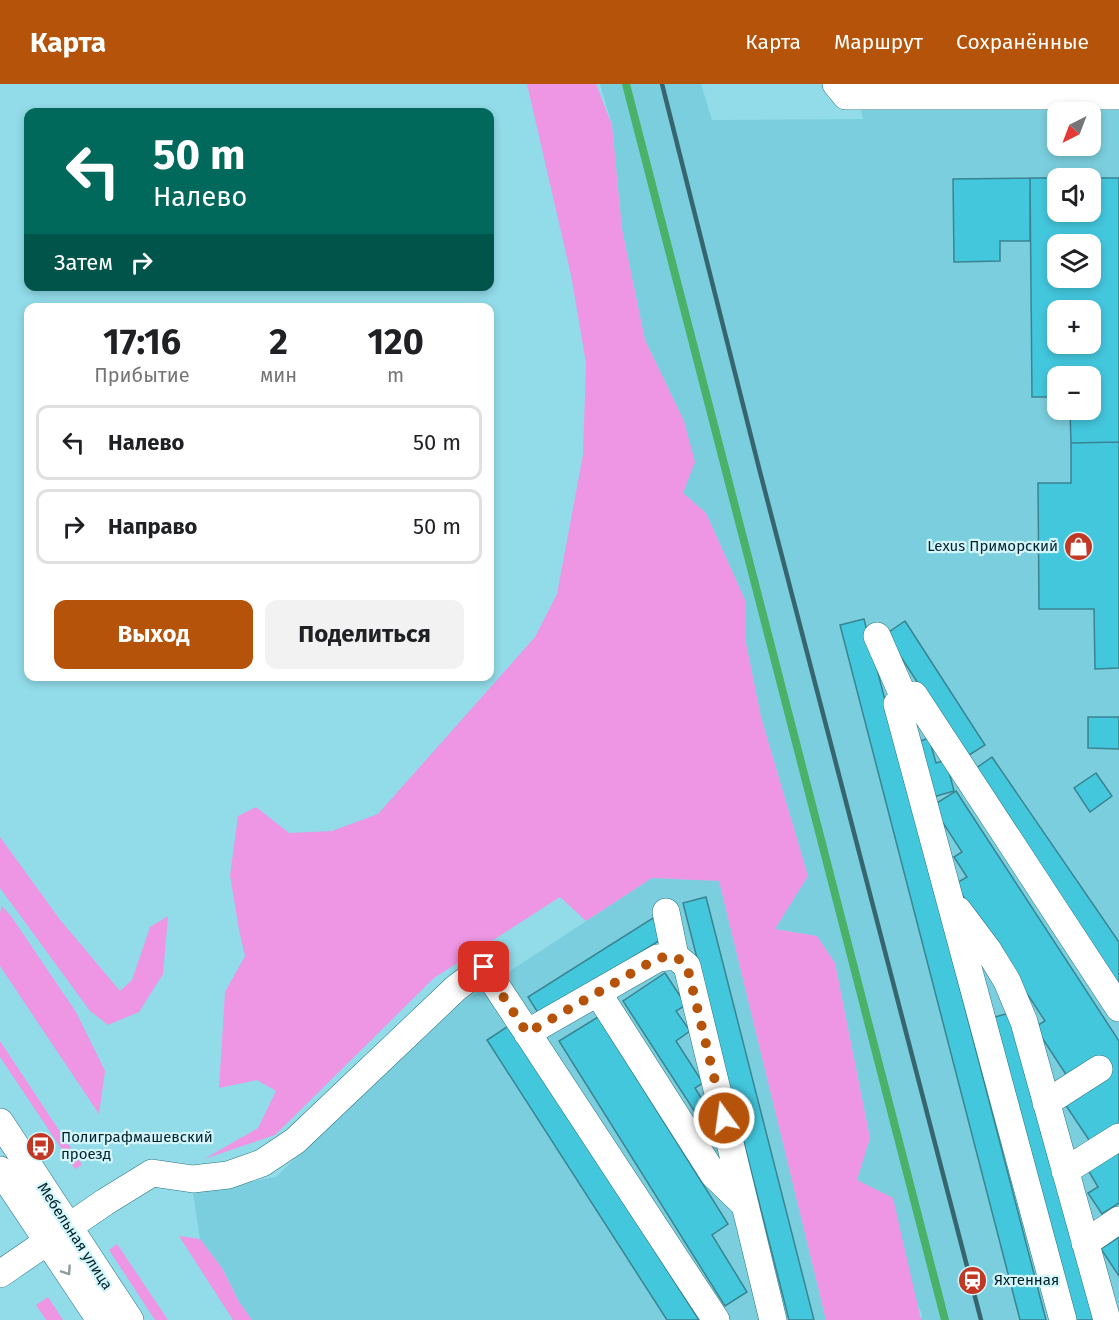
<!DOCTYPE html>
<html lang="ru">
<meta charset="utf-8">
<style>
body{margin:0;font-family:"Fira Sans",sans-serif;background:#f2f2f2;color:#202124;height:100vh;display:flex;flex-direction:column;font-size:22px;white-space:nowrap}
*{box-sizing:border-box;margin:0}
p{font-size:20px;color:#757577}
.icon{flex:none;width:33px;height:33px;fill:none;stroke:currentColor;stroke-width:2;stroke-linecap:round;stroke-linejoin:round}
.map{position:relative;flex:1;overflow:hidden}
.side{position:absolute;left:24px;top:219px;width:470px;height:378px;display:flex;flex-direction:column;background:#fff;border-radius:12px;box-shadow:0 3px 9px #0003}
.side>*{flex:none}
.banner{position:absolute;left:24px;top:24px;width:470px;height:183px;border-radius:12px;box-shadow:0 3px 9px #0003;background:#00695c;color:#fff;overflow:hidden}
.needle{width:39px;rotate:222deg}
.controls{position:absolute;left:1047px;top:18px;display:grid;gap:12px}
.controls a{display:grid;place-items:center;width:54px;height:54px;border-radius:12px;background:#fff;box-shadow:0 3px 9px #0003;font-size:30px}
.pin{position:absolute;display:grid;place-items:center;width:51px;height:51px;color:#fff;margin:-26px;border-radius:12px;box-shadow:0 3px 9px #0006}
.me{position:absolute;width:66px;margin:-33px;rotate:346deg;stroke-linejoin:round;filter:drop-shadow(0 0 4px #0008)}
.turn{display:flex;align-items:center;gap:21px;height:126px;padding:0 30px;font-size:27px}
.turn .icon{width:78px;height:78px;stroke-width:2.5}
.turn b{display:block;font-size:42px;line-height:51px}
.then{display:flex;align-items:center;height:57px;padding:0 30px;background:#0003;gap:12px;font-size:22px}
.eta{display:flex;justify-content:space-evenly;align-items:center;height:102px;text-align:center}
.eta b{font-size:36px;font-weight:700;line-height:42px}
.primary-button{display:flex;gap:12px;margin-top:auto;padding:12px 30px}
.primary-button a{flex:1;height:69px;border-radius:12px;background:#b45309;color:#fff;font-size:24px;font-weight:700;line-height:69px;text-align:center}
.primary-button a+a{background:#f2f2f2;color:#202124}
ul{padding:0;list-style:none}
li{display:flex;align-items:center;gap:18px;height:75px;margin:0 12px 9px;padding:0 18px;border:3px solid #e0e0e0;border-radius:12px}
li div{flex:1}
li b{display:block;font-size:22px}
li em{font-style:normal}
header{display:flex;align-items:center;gap:36px;box-sizing:border-box;height:84px;padding:0 30px;background:#b45309;color:#fff}
header strong{font-size:28px}
nav{display:flex;gap:33px;margin-inline-start:auto;font-size:21px}
.map>svg:first-child{display:block}
.built{fill:#7bcedd;fill-rule:evenodd}
.green{fill:#ee96e4}
.lines{fill:none;stroke-linecap:round;stroke-linejoin:round}
.stream{stroke:#49b268;stroke-width:8}
.building{fill:#43c7dd;stroke:#3a8491;stroke-width:1.5;fill-rule:evenodd}
.minor-casing{stroke:#297582;stroke-width:28}
.minor{stroke:#fff;stroke-width:27}
.rail{stroke:#37656e;stroke-width:4.5}
.oneway{stroke:#8e9c9e}
.route{stroke:#b45309;stroke-width:10;stroke-dasharray:0 18}
.labels{text-anchor:middle;dominant-baseline:central;stroke-width:4.5;stroke-linejoin:round;paint-order:stroke}
.poi-label{font-size:15px;fill:#032228;stroke:#d2f6fc;text-anchor:start}
.street-label{font-size:15px;fill:#032228;stroke:#d2f6fc}
</style>
<header>
<strong>Карта</strong>
<nav><a>Карта</a><a>Маршрут</a><a>Сохранённые</a></nav>
</header>
<div class="map">
<svg width="1119" height="1236" viewBox="0 0 1119 1236">
<rect width="100%" height="100%" fill="#92dbe9"/>
<path class="built" d="M 600,0 L 701,0 L 712,36 L 863,35 L 855,0 L 1119,0 L 1119,1236 L 921,1236 L 922,1230 L 856,1096 L 870,1054 L 835,879 L 817,852 L 775,845 L 808,792 L 761,633 L 745,554 L 745,516 L 706,429 L 683,409 L 684,337 L 645,256 L 622,145 L 612,41 ZM 1058,28 L 1090,28 L 1090,62 L 1058,62 ZM 1058,94 L 1090,94 L 1090,128 L 1058,128 ZM 1058,160 L 1090,160 L 1090,194 L 1058,194 ZM 1058,226 L 1090,226 L 1090,260 L 1058,260 ZM 1058,292 L 1090,292 L 1090,326 L 1058,326 Z
M 652,794 L 719,797 L 826,1236 L 252,1236 L 239,1218 L 222,1184 L 200,1155 L 193,1109 L 276,1093 L 447,928 Z"/>
<path class="green" d="M 527,0 L 596,0 L 612,41 L 622,145 L 645,256 L 684,337 L 695,378 L 683,409 L 706,429 L 745,516 L 745,554 L 761,633 L 808,792 L 775,845 L 817,852 L 835,879 L 870,1054 L 857,1096 L 893,1114 L 921,1236 L 826,1236 L 719,797 L 652,794 L 586,837 L 560,813 L 434,894 L 275,1051 L 204,1075 L 258,1044 L 276,1007 L 257,996 L 219,1004 L 225,908 L 245,872 L 239,846 L 230,791 L 238,732 L 256,723 L 289,749 L 332,747 L 378,730 L 535,553 L 557,510 L 583,371 L 586,279 L 571,191 Z
M 0,753 L 61,837 L 120,907 L 132,896 L 150,843 L 168,832 L 163,890 L 139,928 L 108,941 L 90,927 L 0,804 Z
M 2,822 L 11,832 L 76,928 L 105,987 L 99,1030 L 0,882 L 0,829 Z
M 0,957 L 82,1081 L 75,1085 L 0,973 Z
M 179,1152 L 200,1155 L 222,1184 L 239,1218 L 252,1236 L 233,1236 Z
M 117,1160 L 168,1236 L 155,1236 L 109,1166 Z
M 48,1213 L 63,1236 L 46,1236 L 36,1221 Z"/>
<g class="lines">
<path class="stream" d="M 626,0 L 945,1236"/>
</g>
<path class="building" d="M 1030,94 L 1119,94 L 1119,358 L 1071,359 L 1070,326 L 1090,326 L 1090,292 L 1058,292 L 1058,313 L 1032,313 ZM 1058,94 L 1090,94 L 1090,128 L 1058,128 ZM 1058,160 L 1090,160 L 1090,194 L 1058,194 ZM 1058,226 L 1090,226 L 1090,260 L 1058,260 Z
M 1030,94 L 1030,157 L 1000,157 L 1000,177 L 954,178 L 953,95 Z
M 1119,358 L 1119,584 L 1095,585 L 1094,525 L 1039,525 L 1038,399 L 1071,399 L 1071,359 Z
M 864,535 L 1046,1236 L 1020,1236 L 840,541 Z
M 905,537 L 985,661 L 966,673 L 886,550 Z
M 1088,633 L 1119,633 L 1119,665 L 1088,664 Z
M 929,654 L 936,679 L 946,676 L 954,707 L 933,713 L 917,658 Z
M 992,673 L 1119,858 L 1119,905 L 972,687 Z
M 1096,689 L 1112,712 L 1090,728 L 1074,704 Z
M 956,707 L 1119,957 L 1119,1040 L 1091,1059 L 1063,1017 L 1069,995 L 1035,943 L 1045,937 L 955,800 L 967,793 L 954,773 L 962,768 L 932,722 Z
M 706,813 L 814,1236 L 789,1236 L 683,819 Z
M 653,834 L 665,853 L 540,932 L 528,913 Z
M 665,889 L 686,921 L 676,927 L 690,947 L 676,957 L 703,999 L 695,1004 L 706,1022 L 695,1028 L 623,917 Z
M 1013,928 L 1097,1236 L 1071,1236 L 988,935 Z
M 598,933 L 728,1140 L 712,1151 L 747,1208 L 725,1222 L 559,957 Z
M 510,941 L 699,1236 L 667,1236 L 487,956 Z
M 1119,1066 L 1119,1119 L 1102,1130 L 1088,1109 L 1098,1103 L 1088,1086 Z
M 1119,1153 L 1119,1192 L 1101,1165 Z"/>
<g class="lines">
<defs>
<path id="minor" d="M 836,0 L 846,12 L 1119,12
M 877,552 L 905,616
M 958,826 L 988,866 L 1007,897 L 1024,938 L 1107,1236
M 666,828 L 675,872 L 687,882 L 773,1236
M 598,909 L 714,1091 L 745,1121
M 527,949 L 658,874 L 675,872
M 1046,1019 L 1099,985
M 0,1038 L 130,1236
M 0,1086 L 100,1236
M 1065,1087 L 1119,1053
M 1085,1159 L 1119,1136
M 0,1190 L 105,1118 L 152,1089 L 193,1095 L 228,1091 L 262,1079 L 295,1057 L 456,904 L 484,883 L 716,1236
M 1063,1236 L 897,620 L 914,611 L 1119,924"/>
</defs>
<use href="#minor" class="minor-casing"/>
<use href="#minor" class="minor"/>
<path class="rail" d="M 662,0 L 760,388 L 981,1236"/>
</g>
<defs><path id="oneway-chevron" d="M-2-3.5L2.5 0L-2 3.5" fill="none" stroke-width="1.6" stroke-linecap="round" stroke-linejoin="round" transform="scale(1.5)"/></defs>
<use class="oneway" href="#oneway-chevron" transform="translate(67 1187) rotate(56)"/>
<g class="lines">
<path class="route" d="M 484,883 L 527,949 L 658,874 L 675,872 L 687,882 L 724,1034"/>
</g>
<defs>
<symbol id="shop-disc" viewBox="-11 -11 22 22"><circle r="9.5" fill="#c33725" stroke="#d2f6fc"/><path d="M-5-2.5h2.3a2.7 3.5 0 0 1 5.4 0H5L5.5 6h-11ZM-1.5-2.5h3a1.5 2.3 0 0 0-3 0Z" fill="#fff"/></symbol>
<symbol id="bus-disc" viewBox="-11 -11 22 22"><circle r="9.5" fill="#c33725" stroke="#d2f6fc"/><path d="M-5-6H5V4H4V6H2V4H-2V6H-4V4H-5ZM-3.5-4V0h7V-4ZM-3.5 1.2v1.5H-2V1.2ZM2 1.2v1.5H3.5V1.2Z" fill="#fff"/></symbol>
<symbol id="station-disc" viewBox="-11 -11 22 22"><circle r="9.5" fill="#c33725" stroke="#d2f6fc"/><path d="M-3-6H3Q5-6 5-4V2Q5 4 3 4L4.5 6H3L1.5 4h-3L-3 6H-4.5L-3 4Q-5 4-5 2V-4Q-5-6-3-6ZM-3.5-4v3h7v-3ZM-3.5 1v1.5H-2V1ZM2 1v1.5H3.5V1Z" fill="#fff"/></symbol>
</defs>
<g fill-rule="evenodd">
<use href="#shop-disc" x="1062" y="446" width="33" height="33"/>
<use href="#bus-disc" x="24" y="1046" width="33" height="33"/>
<use href="#station-disc" x="956" y="1180" width="33" height="33"/>
</g>
<g class="labels">
<g class="poi-label">
<text x="1058" y="462" text-anchor="end">Lexus Приморский</text>
<text x="61" y="1053">Полиграфмашевский<tspan x="61" dy="17">проезд</tspan></text>
<text x="994" y="1196">Яхтенная</text>
</g>
<g class="street-label">
<text transform="translate(75 1152) rotate(57)">Мебельная улица</text>
</g>
</g>
</svg>
<div class="controls">
<a><svg class="needle" viewBox="-14 -14 28 28"><path d="M0-13l5 13h-10z" fill="#e53935"/><path d="M0 13l5-13h-10z" fill="#757577"/></svg></a>
<a><svg class="icon" aria-label="sound" viewBox="0 0 24 24"><path d="M4 9h4l5-4v14l-5-4H4zM17 9q2 3 0 6"/></svg></a>
<a><svg class="icon" aria-label="layers" viewBox="0 0 24 24"><path d="M12 4l9 5-9 5-9-5zM3 14l9 5 9-5"/></svg></a>
<a>+</a>
<a>−</a>
</div>
<div class="pin" style="left:484px;top:883px;background:#d93025"><svg class="icon" aria-label="arrive" viewBox="0 0 24 24"><path d="M6 21V4h12l-3 4 3 4H6"/></svg></div>
<svg class="me" style="left:724px;top:1034px" viewBox="-20 -20 40 40"><circle r="17" fill="#b45309" stroke="#fff" stroke-width="3"/><path d="M0-11L8 9 0 5-8 9z" fill="#fff"/></svg>
<div class="banner">
<div class="turn"><svg class="icon" aria-label="left" viewBox="0 0 24 24"><path d="M17 20v-9H6M10 6l-5 5 5 5"/></svg><div><b>50 m</b>Налево</div></div>
<div class="then">Затем<svg class="icon" aria-label="right" viewBox="0 0 24 24"><path d="M7 20v-9h11M14 6l5 5-5 5"/></svg></div>
</div>
<section class="side">
<div class="eta">
<div><b>17:16</b><p>Прибытие</p></div>
<div><b>2</b><p>мин</p></div>
<div><b>120</b><p>m</p></div>
</div>
<ul>
<li><svg class="icon" aria-label="left" viewBox="0 0 24 24"><path d="M17 20v-9H6M10 6l-5 5 5 5"/></svg><div><b>Налево</b></div><em>50 m</em></li>
<li><svg class="icon" aria-label="right" viewBox="0 0 24 24"><path d="M7 20v-9h11M14 6l5 5-5 5"/></svg><div><b>Направо</b></div><em>50 m</em></li>
</ul>
<div class="primary-button"><a>Выход</a><a>Поделиться</a></div>
</section>
</div>
